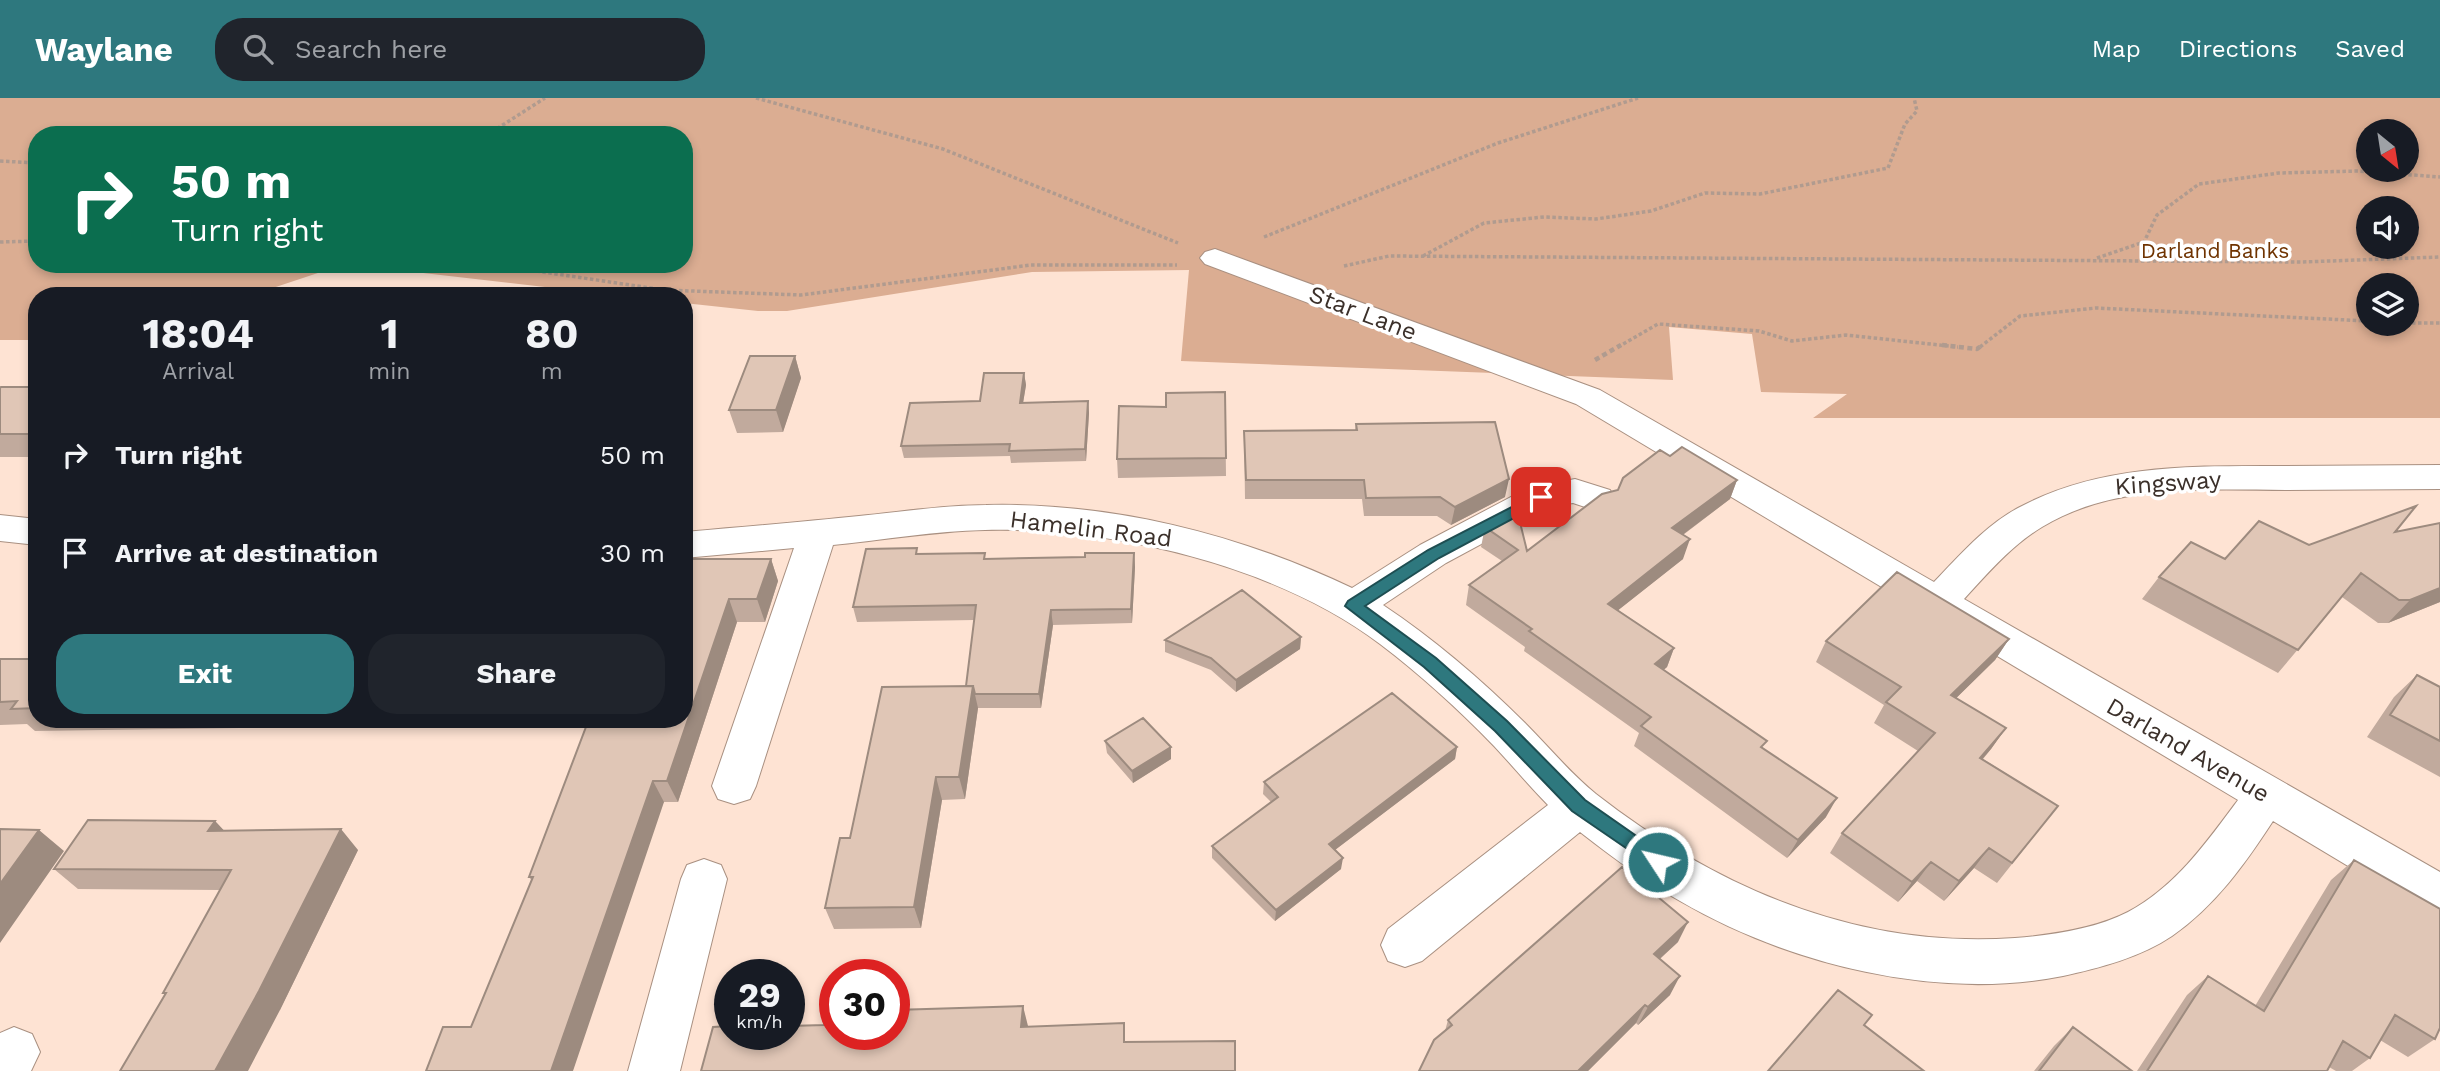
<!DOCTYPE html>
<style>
body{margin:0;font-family:"Work Sans",sans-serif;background:#20242c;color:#f1f3f6;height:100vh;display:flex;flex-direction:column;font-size:26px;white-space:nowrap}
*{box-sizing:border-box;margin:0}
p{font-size:23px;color:#9ea1a6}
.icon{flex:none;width:38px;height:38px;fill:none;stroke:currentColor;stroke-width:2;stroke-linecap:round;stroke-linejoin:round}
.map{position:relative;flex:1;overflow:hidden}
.drawer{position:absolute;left:28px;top:189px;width:665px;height:441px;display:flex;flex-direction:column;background:#171b24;border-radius:28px;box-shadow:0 4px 10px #0003}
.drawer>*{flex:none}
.hud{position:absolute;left:28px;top:28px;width:665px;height:147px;border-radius:28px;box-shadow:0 4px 10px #0003;background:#0b6e4f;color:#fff;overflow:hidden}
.needle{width:46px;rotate:150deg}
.controls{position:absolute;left:2356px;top:21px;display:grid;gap:14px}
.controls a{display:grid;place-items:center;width:63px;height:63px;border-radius:50%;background:#171b24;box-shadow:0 4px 10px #0003;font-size:35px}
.speed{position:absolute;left:714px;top:861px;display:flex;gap:14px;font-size:35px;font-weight:700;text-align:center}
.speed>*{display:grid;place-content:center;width:91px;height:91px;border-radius:50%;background:#171b24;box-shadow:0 4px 10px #0003;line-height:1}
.speed small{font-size:18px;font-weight:400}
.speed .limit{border:10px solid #d22;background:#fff;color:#111}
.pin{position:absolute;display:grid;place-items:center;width:60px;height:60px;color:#fff;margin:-30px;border-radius:14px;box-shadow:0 4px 10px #0006}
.me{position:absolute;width:77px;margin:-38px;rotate:305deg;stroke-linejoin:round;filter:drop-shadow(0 0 5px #0008)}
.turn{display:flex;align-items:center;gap:24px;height:147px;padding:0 28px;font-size:32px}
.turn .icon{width:91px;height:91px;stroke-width:2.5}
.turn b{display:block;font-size:49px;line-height:60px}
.eta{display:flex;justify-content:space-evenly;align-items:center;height:119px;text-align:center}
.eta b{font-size:42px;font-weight:700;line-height:49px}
.primary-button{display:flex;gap:14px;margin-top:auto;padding:14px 28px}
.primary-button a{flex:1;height:80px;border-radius:28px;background:#2e787e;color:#fff;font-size:28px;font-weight:700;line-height:80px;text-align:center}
.primary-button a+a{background:#20242c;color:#f1f3f6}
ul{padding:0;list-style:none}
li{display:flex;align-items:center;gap:21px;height:98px;padding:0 28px}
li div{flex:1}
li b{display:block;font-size:26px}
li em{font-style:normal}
header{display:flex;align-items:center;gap:42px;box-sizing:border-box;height:98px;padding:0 35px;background:#2e787e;color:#fff}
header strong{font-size:33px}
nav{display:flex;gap:38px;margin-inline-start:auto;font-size:24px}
.search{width:490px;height:63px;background:#20242c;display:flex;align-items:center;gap:18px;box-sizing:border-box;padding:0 24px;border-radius:28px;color:#9ea1a6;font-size:26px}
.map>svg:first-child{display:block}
.green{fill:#dbad92;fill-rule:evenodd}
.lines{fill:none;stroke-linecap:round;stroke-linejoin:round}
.minor-casing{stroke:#a99081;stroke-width:2}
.path-far1{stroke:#b09b8f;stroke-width:3.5;stroke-dasharray:3.5 2.5;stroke-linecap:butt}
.path{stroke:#b09b8f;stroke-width:4.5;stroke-dasharray:5 3.5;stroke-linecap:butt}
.minor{fill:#fff;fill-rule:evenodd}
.wall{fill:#c1aa9d}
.shaded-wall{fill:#9d8b7f}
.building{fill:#e0c6b6;stroke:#9d8b7f;stroke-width:2}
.route{fill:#2e787e;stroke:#1e4e52;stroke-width:2}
.labels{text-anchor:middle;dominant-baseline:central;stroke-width:7;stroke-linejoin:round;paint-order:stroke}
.far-park-label{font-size:21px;fill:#6f3301;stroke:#fff}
.street-label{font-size:24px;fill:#3b302a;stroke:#fff}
</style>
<header>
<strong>Waylane</strong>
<div class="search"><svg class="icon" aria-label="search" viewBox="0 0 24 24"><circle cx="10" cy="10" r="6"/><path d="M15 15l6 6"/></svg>Search here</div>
<nav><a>Map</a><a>Directions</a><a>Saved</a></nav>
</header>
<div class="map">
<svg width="2440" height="973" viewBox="0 0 2440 973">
<rect width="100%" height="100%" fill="#fee3d3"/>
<path class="green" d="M 0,0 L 2440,0 L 2440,320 L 1813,320 L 1847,296 L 1761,294 L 1752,236 L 1669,229 L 1673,282 L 1181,263 L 1189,172 L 1032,174 L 787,213 L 758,213 L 684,205 L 684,198 L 623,198 L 345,166 L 684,166 L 684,37 L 37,37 L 37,166 L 345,166 L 249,198 L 37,198 L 37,242 L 0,242 ZM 2368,33 L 2406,33 L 2406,72 L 2368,72 ZM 2368,110 L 2406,110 L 2406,149 L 2368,149 ZM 2368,187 L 2406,187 L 2406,226 L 2368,226 Z"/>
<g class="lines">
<defs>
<path id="minor" d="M 1215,151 L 1600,292 L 1934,484 C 1960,457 1986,427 2018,410 C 2099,366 2191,368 2280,368 C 2333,368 2387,367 2440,367 L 2440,391 C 2389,391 2337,392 2286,392 C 2205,392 2114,385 2042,429 C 2012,447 1988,475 1964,501 L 2440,774 L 2440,819 L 2423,813 L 2273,723 C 2245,766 2215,808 2172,838 C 2141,859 2100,870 2063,878 C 1937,903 1790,867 1680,803 C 1644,783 1612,759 1580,734 L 1422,863 L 1405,869 L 1388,863 L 1381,847 L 1388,831 L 1548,707 C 1529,688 1512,667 1494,648 C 1459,612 1421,577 1380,546 C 1277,468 1114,429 985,432 C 935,433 883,442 833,447 L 756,688 L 750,701 L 734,706 L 718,701 L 712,688 L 794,450 L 684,460 L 684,434 C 743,429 801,424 859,418 C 901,414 944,407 986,407 C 1111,404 1239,436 1352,490 L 1420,447 L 1528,390 L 1575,381 L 1610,392 L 1615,401 L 1610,410 L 1597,413 L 1573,405 L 1550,409 L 1446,465 L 1383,507 C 1434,541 1482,582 1525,625 C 1549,649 1570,675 1596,696 C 1718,791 1858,851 2015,840 C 2052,837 2095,831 2128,814 C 2175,789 2207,744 2238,702 L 1932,519 L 1922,516 L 1920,512 L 1576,306 L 1205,166 L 1200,160 L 1205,154 Z
M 0,417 L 37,421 L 37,447 L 0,443 Z
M 704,761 L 721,767 L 727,781 L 680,973 L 628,973 L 681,781 L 687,767 Z
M 14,929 L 32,936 L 40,954 L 31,973 L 0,973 L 0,935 Z"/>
</defs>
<use href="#minor" class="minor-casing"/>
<path class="path-far1" d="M 756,0 L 943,51 L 1178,145
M 487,37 L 545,0
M 0,63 L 37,65
M 1264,139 L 1498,45 L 1638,0
M 0,144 L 37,143
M 1423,158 L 1484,125 L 1544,119 L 1596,121 L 1651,113 L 1705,95 L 1760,96 L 1888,70 L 1905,26 L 1917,13 L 1914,0
M 2097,160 L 2144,144 L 2157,117 L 2199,86 L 2279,75 L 2358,73 L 2440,79
M 489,166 L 664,192 L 801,197 L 1031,167 L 1177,167
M 1344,168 L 1389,158 L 2302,164 L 2440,159
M 2406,225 L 2440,225
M 1618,249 L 1658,226 L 1759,233 L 1792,243 L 1846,237 L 1958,249
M 1980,249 L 2020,218 L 2096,210 L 2368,223"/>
<path class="path" d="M 1942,247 L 1977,251 L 1982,247
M 1595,262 L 1621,247"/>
<use href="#minor" class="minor"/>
</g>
<path class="wall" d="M 795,258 L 801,280 L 783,334 L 737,335 L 729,312 Z
M 1024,275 L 1026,287 L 1023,305 L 1088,303 L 1089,315 L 1086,363 L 1011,365 L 1010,358 L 904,360 L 901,348 L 980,303 Z
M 37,289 L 37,359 L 0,359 L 0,290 Z
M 1225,294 L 1226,378 L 1118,380 L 1117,361 L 1166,309 Z
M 1356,326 L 1505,399 L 1451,427 L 1437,418 L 1364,418 L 1362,401 L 1245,401 L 1244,333 L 1355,332 Z
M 1670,358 L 1737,382 L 1730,401 L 1683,437 L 1683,461 L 1618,512 L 1674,550 L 1667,569 L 1663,572 L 1763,651 L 1826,719 L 1787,760 L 1634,648 L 1639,635 L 1524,553 L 1525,549 L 1466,507 L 1469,487 L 1502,463 L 1481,449 L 1485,429 L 1527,453 Z
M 2395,434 L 2440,504 L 2388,525 L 2378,525 L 2342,499 L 2278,575 L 2142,501 L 2159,479 L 2309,447 Z
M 1134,455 L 1135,469 L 1132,525 L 1053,527 L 1041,610 L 978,610 L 965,701 L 942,702 L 921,830 L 834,831 L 825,810 L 850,740 L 966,588 L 974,522 L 857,524 L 853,509 L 918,456 L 986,461 L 1085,459 Z
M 771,461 L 778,483 L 765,524 L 737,524 L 678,704 L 664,704 L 471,929 L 532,783 L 529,779 L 684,621 L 684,473 Z
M 1301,539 L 1300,551 L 1236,594 L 1211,572 L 1165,554 L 1165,542 Z
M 2009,541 L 1995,562 L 1956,600 L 2006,630 L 1991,651 L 1983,661 L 2058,708 L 1997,785 L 1974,770 L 1944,803 L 1917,783 L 1898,804 L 1830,755 L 1842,735 L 1918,653 L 1874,625 L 1884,607 L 1816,564 L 1826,543 Z
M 0,561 L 37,561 L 37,621 L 307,621 L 303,629 L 35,633 L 27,626 L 0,627 Z
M 2417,577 L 2440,589 L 2440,679 L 2367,639 L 2394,599 Z
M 393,621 L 515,621 L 512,628 L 398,629 Z
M 1105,643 L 1171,661 L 1133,685 L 1107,655 Z
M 1457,649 L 1455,661 L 1335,752 L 1341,771 L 1275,823 L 1212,760 L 1212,748 L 1271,704 L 1263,696 L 1264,684 Z
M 215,723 L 224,733 L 358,752 L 280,912 L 165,897 L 163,895 L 220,792 L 78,791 L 54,771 Z
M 2354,762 L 2435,941 L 2408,959 L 2380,942 L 2370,960 L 2352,973 L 2336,973 L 2329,969 L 2327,973 L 2137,973 L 2187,897 L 2208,878 L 2255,908 L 2331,782 Z
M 1678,844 L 1660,861 L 1670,897 L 1638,927 L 1636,925 L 1588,973 L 1419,973 L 1445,933 L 1448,922 Z
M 2073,929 L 2132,973 L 2034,973 L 2054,948 Z"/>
<path class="shaded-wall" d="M 795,258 L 801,280 L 783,334 L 776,312 Z
M 1024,275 L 1026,287 L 1021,317 L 1020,305 Z
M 1088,303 L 1089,315 L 1086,363 L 1085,351 Z
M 1509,381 L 1505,399 L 1451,427 L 1455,409 Z
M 1737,382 L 1730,401 L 1665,450 L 1672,430 Z
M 1690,441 L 1683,461 L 1602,525 L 1608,506 Z
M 1134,455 L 1135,469 L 1132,525 L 1131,511 Z
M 771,461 L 778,483 L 765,524 L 757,501 Z
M 2440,490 L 2440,504 L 2388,525 L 2410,502 Z
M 729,501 L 737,524 L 678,704 L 667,683 Z
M 1051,512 L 1053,527 L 1041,610 L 1039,596 Z
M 1301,539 L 1300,551 L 1236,594 L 1236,582 Z
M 2009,541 L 1995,562 L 1938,618 L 1951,597 Z
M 1674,550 L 1667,569 L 1648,586 L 1655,566 Z
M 973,588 L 978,610 L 965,701 L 959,679 Z
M 297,621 L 307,621 L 303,629 Z
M 508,621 L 515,621 L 512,628 Z
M 2006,630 L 1991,651 L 1966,680 L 1980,660 Z
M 1171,649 L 1171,661 L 1133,685 L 1132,673 Z
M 1457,649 L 1455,661 L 1327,758 L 1329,746 Z
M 936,679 L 942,702 L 921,830 L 914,809 Z
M 653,683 L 664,704 L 573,973 L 551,973 Z
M 1837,700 L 1826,719 L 1787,760 L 1798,742 Z
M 215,723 L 235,744 L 208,733 Z
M 341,731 L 358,752 L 280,912 L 248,973 L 215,973 Z
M 39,732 L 64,753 L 0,845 L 0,786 Z
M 1989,750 L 1974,770 L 1944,803 L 1959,783 Z
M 1343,760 L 1341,771 L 1275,823 L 1276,812 Z
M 1931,764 L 1917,783 L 1898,804 L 1912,784 Z
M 1688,824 L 1678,844 L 1644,875 L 1654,856 Z
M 1680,878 L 1670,897 L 1638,927 L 1648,909 Z
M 1645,907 L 1636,925 L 1588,973 L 1578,973 Z
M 1023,908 L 1028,928 L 1021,929 Z"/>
<path class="building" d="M 750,258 L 795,258 L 776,312 L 729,312 Z
M 984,275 L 1024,275 L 1020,305 L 1088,303 L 1085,351 L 1009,353 L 1010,346 L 901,348 L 910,305 L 980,303 Z
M 1,289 L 37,289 L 37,336 L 0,336 L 0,290 Z
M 1225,294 L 1226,360 L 1117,361 L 1119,308 L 1166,309 L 1166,295 Z
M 1495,324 L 1509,381 L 1455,409 L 1440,399 L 1366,400 L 1364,382 L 1246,382 L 1244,333 L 1357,332 L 1356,326 Z
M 1682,349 L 1737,382 L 1672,430 L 1690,441 L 1608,506 L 1674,550 L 1655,566 L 1767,643 L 1761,649 L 1837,700 L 1798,742 L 1641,628 L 1651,619 L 1529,533 L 1532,531 L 1469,487 L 1518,452 L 1485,429 L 1517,412 L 1527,453 L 1602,396 L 1618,392 L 1623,380 L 1660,352 L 1670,358 Z
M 2416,408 L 2395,434 L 2440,425 L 2440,490 L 2410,502 L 2399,502 L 2361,475 L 2298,552 L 2159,479 L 2191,444 L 2225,461 L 2259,423 L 2309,447 Z
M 917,450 L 916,456 L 985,455 L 984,461 L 1085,459 L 1085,455 L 1134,455 L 1131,511 L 1051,512 L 1039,596 L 975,596 L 973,588 L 966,588 L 976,507 L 853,509 L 866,451 Z
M 689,461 L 771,461 L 757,501 L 729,501 L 667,683 L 653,683 L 551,973 L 426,973 L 443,929 L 471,929 L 533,779 L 529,779 L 589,621 L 684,621 L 684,473 Z
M 1897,474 L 2009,541 L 1951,597 L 2006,630 L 1980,660 L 2058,708 L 2012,765 L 1989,750 L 1959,783 L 1931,764 L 1912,784 L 1842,735 L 1935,635 L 1886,604 L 1901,589 L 1826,543 Z
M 1242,492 L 1301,539 L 1236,582 L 1211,560 L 1165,542 Z
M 0,561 L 37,561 L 37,610 L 11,611 L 17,603 L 0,604 Z
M 2417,577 L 2440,589 L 2440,643 L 2390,617 Z
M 973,588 L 959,679 L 936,679 L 914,809 L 825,810 L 840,740 L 850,740 L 882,589 Z
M 1392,595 L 1457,649 L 1329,746 L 1343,760 L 1276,812 L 1212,748 L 1278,699 L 1264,684 Z
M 1143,620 L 1171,649 L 1132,673 L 1105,643 Z
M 88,722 L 215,723 L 208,733 L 341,731 L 259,893 L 215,973 L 120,973 L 166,895 L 163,895 L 231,772 L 54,771 Z
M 0,731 L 39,732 L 0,786 Z
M 2354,762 L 2440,811 L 2440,930 L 2435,941 L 2395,917 L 2370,960 L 2343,943 L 2327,973 L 2147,973 L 2208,878 L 2264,913 Z
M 1622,769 L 1688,824 L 1654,856 L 1680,878 L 1648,909 L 1645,907 L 1578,973 L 1419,973 L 1434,942 L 1452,927 L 1448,922 Z
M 1838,892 L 1872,917 L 1864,927 L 1924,973 L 1768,973 Z
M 1023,908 L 1021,929 L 1124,925 L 1124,944 L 1235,943 L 1235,973 L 701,973 L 713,929 L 730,928 L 730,936 L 789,936 L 789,928 L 824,927 L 827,913 L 835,913 L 835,936 L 894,936 L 894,912 Z
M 2073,929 L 2132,973 L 2039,973 Z"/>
<path class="route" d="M 1541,394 L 1549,399 L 1546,403 L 1439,460 L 1365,508 L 1436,560 L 1507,623 L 1585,702 L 1665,758 L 1668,764 L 1665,770 L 1658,772 L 1572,713 L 1495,633 L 1424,569 L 1345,508 L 1348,503 L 1428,452 Z"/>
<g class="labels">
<g class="far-park-label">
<text x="2215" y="152">Darland Banks</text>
</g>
<g class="street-label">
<text transform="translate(1363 215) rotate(21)">Star Lane</text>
<text transform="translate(2168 385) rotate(-4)">Kingsway</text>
<text transform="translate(1091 431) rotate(7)">Hamelin Road</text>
<text transform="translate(2188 652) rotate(30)">Darland Avenue</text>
</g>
</g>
</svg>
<div class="controls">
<a><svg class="needle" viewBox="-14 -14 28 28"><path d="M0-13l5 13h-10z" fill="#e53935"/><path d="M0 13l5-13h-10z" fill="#9ea1a6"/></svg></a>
<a><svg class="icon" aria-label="sound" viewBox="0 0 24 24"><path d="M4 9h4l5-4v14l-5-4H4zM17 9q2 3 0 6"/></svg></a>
<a><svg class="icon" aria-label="layers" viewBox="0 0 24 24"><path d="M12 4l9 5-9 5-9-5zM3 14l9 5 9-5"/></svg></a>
</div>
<div class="speed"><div>29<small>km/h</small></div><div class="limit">30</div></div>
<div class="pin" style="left:1541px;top:399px;background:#d93025"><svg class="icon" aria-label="arrive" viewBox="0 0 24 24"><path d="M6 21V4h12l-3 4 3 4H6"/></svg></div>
<svg class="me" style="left:1658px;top:764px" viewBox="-20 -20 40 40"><circle r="17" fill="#2e787e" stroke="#fff" stroke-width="3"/><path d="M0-11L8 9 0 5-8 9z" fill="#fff"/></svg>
<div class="hud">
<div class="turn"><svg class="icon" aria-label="right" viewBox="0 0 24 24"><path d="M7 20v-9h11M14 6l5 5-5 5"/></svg><div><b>50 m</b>Turn right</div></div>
</div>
<section class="drawer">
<div class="eta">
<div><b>18:04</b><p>Arrival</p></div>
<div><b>1</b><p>min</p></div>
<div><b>80</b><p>m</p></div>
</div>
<ul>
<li><svg class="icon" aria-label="right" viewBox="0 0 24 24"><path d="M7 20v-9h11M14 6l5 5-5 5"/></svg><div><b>Turn right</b></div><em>50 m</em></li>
<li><svg class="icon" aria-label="arrive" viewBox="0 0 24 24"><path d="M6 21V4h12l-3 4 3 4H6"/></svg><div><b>Arrive at destination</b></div><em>30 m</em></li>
</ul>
<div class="primary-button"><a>Exit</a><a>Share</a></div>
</section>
</div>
